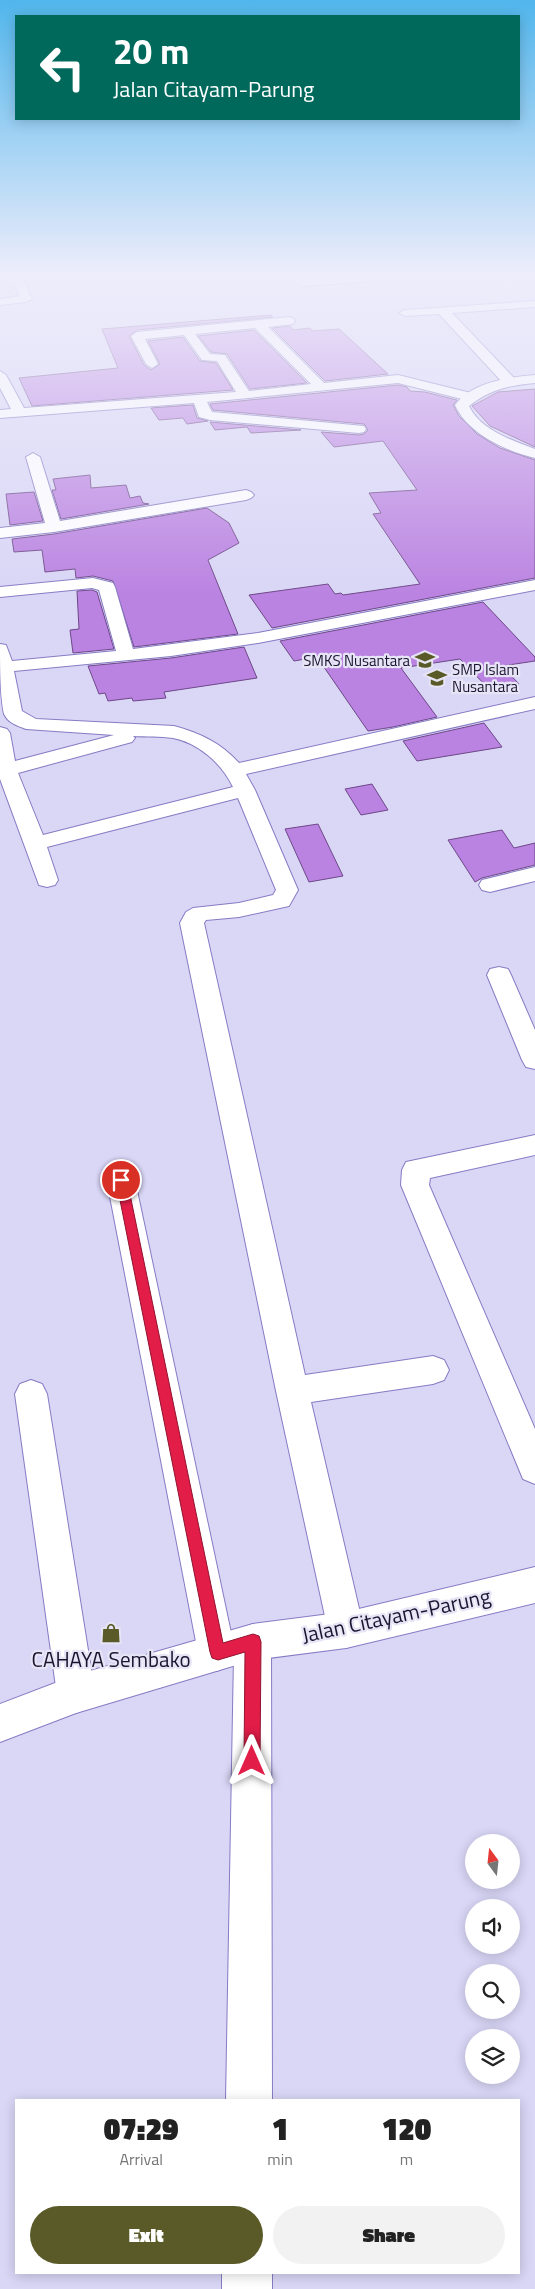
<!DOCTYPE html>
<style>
body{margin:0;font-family:"Titillium Web",sans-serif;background:#f2f2f2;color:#222;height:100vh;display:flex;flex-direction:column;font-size:19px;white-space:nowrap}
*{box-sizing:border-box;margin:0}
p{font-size:16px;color:#767676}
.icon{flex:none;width:28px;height:28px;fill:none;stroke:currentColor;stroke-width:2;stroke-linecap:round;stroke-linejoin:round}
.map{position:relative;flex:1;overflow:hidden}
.details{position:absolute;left:15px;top:2099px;width:505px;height:175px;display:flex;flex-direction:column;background:#fff;border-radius:0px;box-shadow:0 2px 12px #0003}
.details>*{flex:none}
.top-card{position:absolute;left:15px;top:15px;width:505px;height:105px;border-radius:0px;box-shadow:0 2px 12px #0003;background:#00695c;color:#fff;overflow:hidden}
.needle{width:32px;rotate:345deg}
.buttons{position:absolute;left:465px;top:1834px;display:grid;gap:10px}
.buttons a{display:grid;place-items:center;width:55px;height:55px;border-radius:50%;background:#fff;box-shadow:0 2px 12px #0003;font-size:25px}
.pin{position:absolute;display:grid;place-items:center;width:42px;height:42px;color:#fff;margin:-21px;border:2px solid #fff;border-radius:50%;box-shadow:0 1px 5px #0007}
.me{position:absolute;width:55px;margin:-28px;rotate:0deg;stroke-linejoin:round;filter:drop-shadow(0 0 4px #0008)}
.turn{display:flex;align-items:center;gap:18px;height:105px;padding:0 15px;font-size:22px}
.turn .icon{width:65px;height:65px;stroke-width:2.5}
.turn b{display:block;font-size:35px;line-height:42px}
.eta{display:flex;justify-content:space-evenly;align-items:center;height:85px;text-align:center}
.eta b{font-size:30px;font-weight:800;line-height:35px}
.primary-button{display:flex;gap:10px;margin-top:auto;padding:10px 15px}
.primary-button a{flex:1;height:58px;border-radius:30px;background:#595a28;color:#fff;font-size:20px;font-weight:800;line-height:58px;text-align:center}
.primary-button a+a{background:#f2f2f2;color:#222}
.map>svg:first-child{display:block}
.building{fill:#ba82e1;stroke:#6e4888}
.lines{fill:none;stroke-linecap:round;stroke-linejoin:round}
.minor-casing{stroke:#877bc4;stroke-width:2}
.tertiary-casing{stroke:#877bc4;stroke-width:2}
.minor{fill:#fff;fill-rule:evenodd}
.tertiary{fill:#fff;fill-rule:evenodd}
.route{fill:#e11d48;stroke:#92132f}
.labels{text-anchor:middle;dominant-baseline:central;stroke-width:4.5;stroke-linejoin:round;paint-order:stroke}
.far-poi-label{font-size:15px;fill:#1a1430;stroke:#e7e5f5;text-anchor:end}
.near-street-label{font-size:21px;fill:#1a1430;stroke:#e7e5f5}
.near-poi-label{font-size:21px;fill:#1a1430;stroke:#e7e5f5}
</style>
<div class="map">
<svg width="535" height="2289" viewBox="0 0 535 2289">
<rect width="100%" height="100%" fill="#d9d6f6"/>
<path class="building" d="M 271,315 L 273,317 L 137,330 L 129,336 L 144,365 L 151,370 L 160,364 L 148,341 L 183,337 L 200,361 L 216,363 L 233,390 L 32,406 L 19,378 L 118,368 L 102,329 Z
M 290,326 L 293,330 L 310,328 L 312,331 L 339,329 L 388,374 L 325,381 L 272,328 Z
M 254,330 L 307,383 L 250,389 L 227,354 L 211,352 L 198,336 Z
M 398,385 L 407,387 L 410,391 L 425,392 L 457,400 L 453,405 L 459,416 L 477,434 L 500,448 L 535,460 L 535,578 L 272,628 L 249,595 L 328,584 L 335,594 L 341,593 L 343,595 L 420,584 L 373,514 L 381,513 L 369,493 L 417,490 L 383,441 L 334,447 L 321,432 L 359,435 L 364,434 L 368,430 L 364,424 L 213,410 L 210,404 Z
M 535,389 L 535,447 L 490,426 L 472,406 L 498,392 Z
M 193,405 L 197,418 L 208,421 L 187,424 L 183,418 L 159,420 L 151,408 Z
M 210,422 L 301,430 L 251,433 L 247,427 L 215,430 Z
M 90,475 L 91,488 L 126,485 L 130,498 L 140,496 L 143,503 L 149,504 L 61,519 L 52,490 L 56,490 L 53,479 Z
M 34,492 L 43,521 L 10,525 L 6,494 Z
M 207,508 L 229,523 L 239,543 L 208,560 L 238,634 L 134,647 L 113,581 L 93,576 L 76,578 L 75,569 L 45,572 L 42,550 L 14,552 L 12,539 L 54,534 Z
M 92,590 L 97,592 L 114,649 L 73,653 L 70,630 L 79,629 L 77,591 Z
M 483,602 L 535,657 L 535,661 L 502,666 L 519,684 L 490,690 L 460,659 L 401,668 L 437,717 L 393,727 L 368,731 L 317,657 L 294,661 L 280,641 Z
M 244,647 L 257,678 L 164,692 L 166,698 L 133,701 L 132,698 L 108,701 L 105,693 L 99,694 L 88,666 L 171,658 Z
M 484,723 L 502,747 L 417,761 L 403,741 Z
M 372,784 L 388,810 L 361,815 L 345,789 Z
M 318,824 L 343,876 L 309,882 L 285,829 Z
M 502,830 L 514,848 L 535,843 L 535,865 L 482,878 L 475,882 L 448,840 Z"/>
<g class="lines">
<defs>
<path id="minor" d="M 12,277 L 22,277 L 32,299 L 26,302 L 0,305 L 0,299 L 19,296 Z
M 293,277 L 304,277 L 306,280 L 394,277 L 389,280 L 303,286 L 299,285 Z
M 535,301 L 535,307 L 452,313 L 514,378 L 515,381 L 514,384 L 504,384 L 439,314 L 405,316 L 399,313 L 405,310 Z
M 289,317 L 293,318 L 295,321 L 293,324 L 268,327 L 324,383 L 398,375 L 475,394 L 477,397 L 470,401 L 398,383 L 207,402 L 212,412 L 364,426 L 366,429 L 364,432 L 359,433 L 210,420 L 199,417 L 194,403 L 0,418 L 0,410 L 11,409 L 0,388 L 0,371 L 6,375 L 24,408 L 236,392 L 217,361 L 202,360 L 184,335 L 145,339 L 158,364 L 152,368 L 146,364 L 131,336 L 137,332 ZM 255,328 L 311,384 L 249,391 L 225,355 L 210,354 L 195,334 Z
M 33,453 L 40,457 L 60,521 L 246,490 L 251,492 L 254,495 L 251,498 L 246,500 L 54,532 L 0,538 L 0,528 L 45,523 L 26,457 Z
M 93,578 L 113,583 L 115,587 L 133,649 L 258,633 L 535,580 L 535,590 L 258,643 L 171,656 L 14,671 L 22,711 L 36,719 L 174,726 C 200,733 221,743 239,763 L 535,697 L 535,709 L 246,774 L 255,790 L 298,890 L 289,906 L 239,917 L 206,920 L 204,923 L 305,1375 L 433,1356 L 444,1360 L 449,1370 L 444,1380 L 433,1384 L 311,1402 L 364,1630 L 359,1643 L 346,1648 L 333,1643 L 328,1630 L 276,1391 L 180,923 L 186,912 L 193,908 L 239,903 L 273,895 L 276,890 L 238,798 L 47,847 L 58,880 L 55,885 L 47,887 L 39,885 L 0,779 L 0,727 L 7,729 L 10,733 L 15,761 L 114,735 L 26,729 C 18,726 8,723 4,714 C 0,697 0,663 0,644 L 6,645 L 12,661 L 116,651 L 99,590 L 92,588 L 0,597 L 0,587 ZM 133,736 C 146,737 160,736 173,738 C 199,743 222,764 233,787 L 43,835 L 18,773 L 132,742 L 135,738 Z
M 535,867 L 535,881 L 490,892 L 482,890 L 479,885 L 482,880 Z
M 499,967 L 508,969 L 511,975 L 535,1030 L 535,1069 L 526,1067 L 522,1060 L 487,975 L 490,969 Z
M 535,1135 L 535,1155 L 430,1178 L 429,1185 L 535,1429 L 535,1484 L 523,1479 L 401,1185 L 402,1170 L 406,1162 Z
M 121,1170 L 131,1173 L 135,1181 L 234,1647 L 240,1629 L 253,1624 L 266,1629 L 271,1642 L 272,2100 L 226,2100 L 234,1655 L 230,1665 L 217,1671 L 204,1665 L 198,1652 L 107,1181 L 111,1173 Z
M 31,1380 L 42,1384 L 47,1394 L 95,1694 L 89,1707 L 76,1713 L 63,1707 L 57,1694 L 15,1394 L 20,1384 Z
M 222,2272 L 272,2272 L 272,2289 L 222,2289 Z"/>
<path id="tertiary" d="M 535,375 L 535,383 C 510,385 489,390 469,406 C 480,430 512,440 535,449 L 535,458 C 506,451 468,434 455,405 C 472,382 509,377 535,375 Z
M 535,1567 L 535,1603 L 346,1648 L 253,1660 L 76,1713 L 0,1742 L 0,1704 L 76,1675 L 253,1624 L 346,1612 Z"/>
</defs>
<use href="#minor" class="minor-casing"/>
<use href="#tertiary" class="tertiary-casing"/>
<use href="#minor" class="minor"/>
<use href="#tertiary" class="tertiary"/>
</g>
<linearGradient id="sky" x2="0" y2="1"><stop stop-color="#51b6ec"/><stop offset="0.46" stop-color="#eeedfb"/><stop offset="1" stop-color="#eeedfb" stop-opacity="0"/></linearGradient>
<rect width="535" height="597" fill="url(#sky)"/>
<path class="route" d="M 121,1176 L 127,1180 L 223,1643 L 253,1634 L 259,1636 L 261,1642 L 260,1761 L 258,1767 L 252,1769 L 246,1767 L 244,1761 L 245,1652 L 218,1660 L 212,1658 L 210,1652 L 116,1180 Z"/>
<defs>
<symbol id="school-bare" viewBox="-9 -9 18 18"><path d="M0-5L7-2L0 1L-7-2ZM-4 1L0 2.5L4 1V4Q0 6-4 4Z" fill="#595a28" stroke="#e7e5f5" stroke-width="2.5" paint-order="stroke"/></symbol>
<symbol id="shop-bare" viewBox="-9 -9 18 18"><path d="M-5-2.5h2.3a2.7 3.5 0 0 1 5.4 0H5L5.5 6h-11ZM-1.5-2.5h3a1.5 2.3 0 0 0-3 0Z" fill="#595a28" stroke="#e7e5f5" stroke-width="2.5" paint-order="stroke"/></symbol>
</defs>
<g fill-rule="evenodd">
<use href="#school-bare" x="411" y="646" width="28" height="28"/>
<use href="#school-bare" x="423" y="664" width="28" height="28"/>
<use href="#shop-bare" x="97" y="1619" width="28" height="28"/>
</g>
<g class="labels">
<g class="far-poi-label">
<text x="410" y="660">SMKS Nusantara</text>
<text x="452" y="669" text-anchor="start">SMP Islam<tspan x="452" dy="17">Nusantara</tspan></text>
</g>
<g class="near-street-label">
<text transform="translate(396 1615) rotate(-12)">Jalan Citayam-Parung</text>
</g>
<g class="near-poi-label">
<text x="111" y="1659">CAHAYA Sembako</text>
</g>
</g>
</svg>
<div class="buttons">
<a><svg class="needle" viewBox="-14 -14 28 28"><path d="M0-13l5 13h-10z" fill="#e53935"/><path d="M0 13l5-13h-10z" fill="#767676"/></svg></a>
<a><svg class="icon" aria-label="sound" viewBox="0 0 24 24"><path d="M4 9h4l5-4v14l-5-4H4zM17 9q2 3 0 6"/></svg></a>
<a><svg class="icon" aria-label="search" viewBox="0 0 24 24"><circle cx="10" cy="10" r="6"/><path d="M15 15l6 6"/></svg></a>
<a><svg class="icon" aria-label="layers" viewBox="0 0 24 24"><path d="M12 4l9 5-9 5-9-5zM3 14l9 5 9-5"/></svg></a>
</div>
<div class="pin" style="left:121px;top:1180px;background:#d93025"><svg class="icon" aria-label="arrive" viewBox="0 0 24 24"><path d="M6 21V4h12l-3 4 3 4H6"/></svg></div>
<svg class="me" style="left:252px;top:1761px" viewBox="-20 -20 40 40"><path d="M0-17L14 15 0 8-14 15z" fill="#e11d48" stroke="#fff" stroke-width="4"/></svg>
<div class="top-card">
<div class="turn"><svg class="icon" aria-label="left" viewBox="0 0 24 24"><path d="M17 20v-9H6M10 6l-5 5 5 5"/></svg><div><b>20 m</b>Jalan Citayam-Parung</div></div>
</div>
<section class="details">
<div class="eta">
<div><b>07:29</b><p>Arrival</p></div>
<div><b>1</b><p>min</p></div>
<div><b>120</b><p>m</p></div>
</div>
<div class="primary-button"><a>Exit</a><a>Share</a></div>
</section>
</div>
